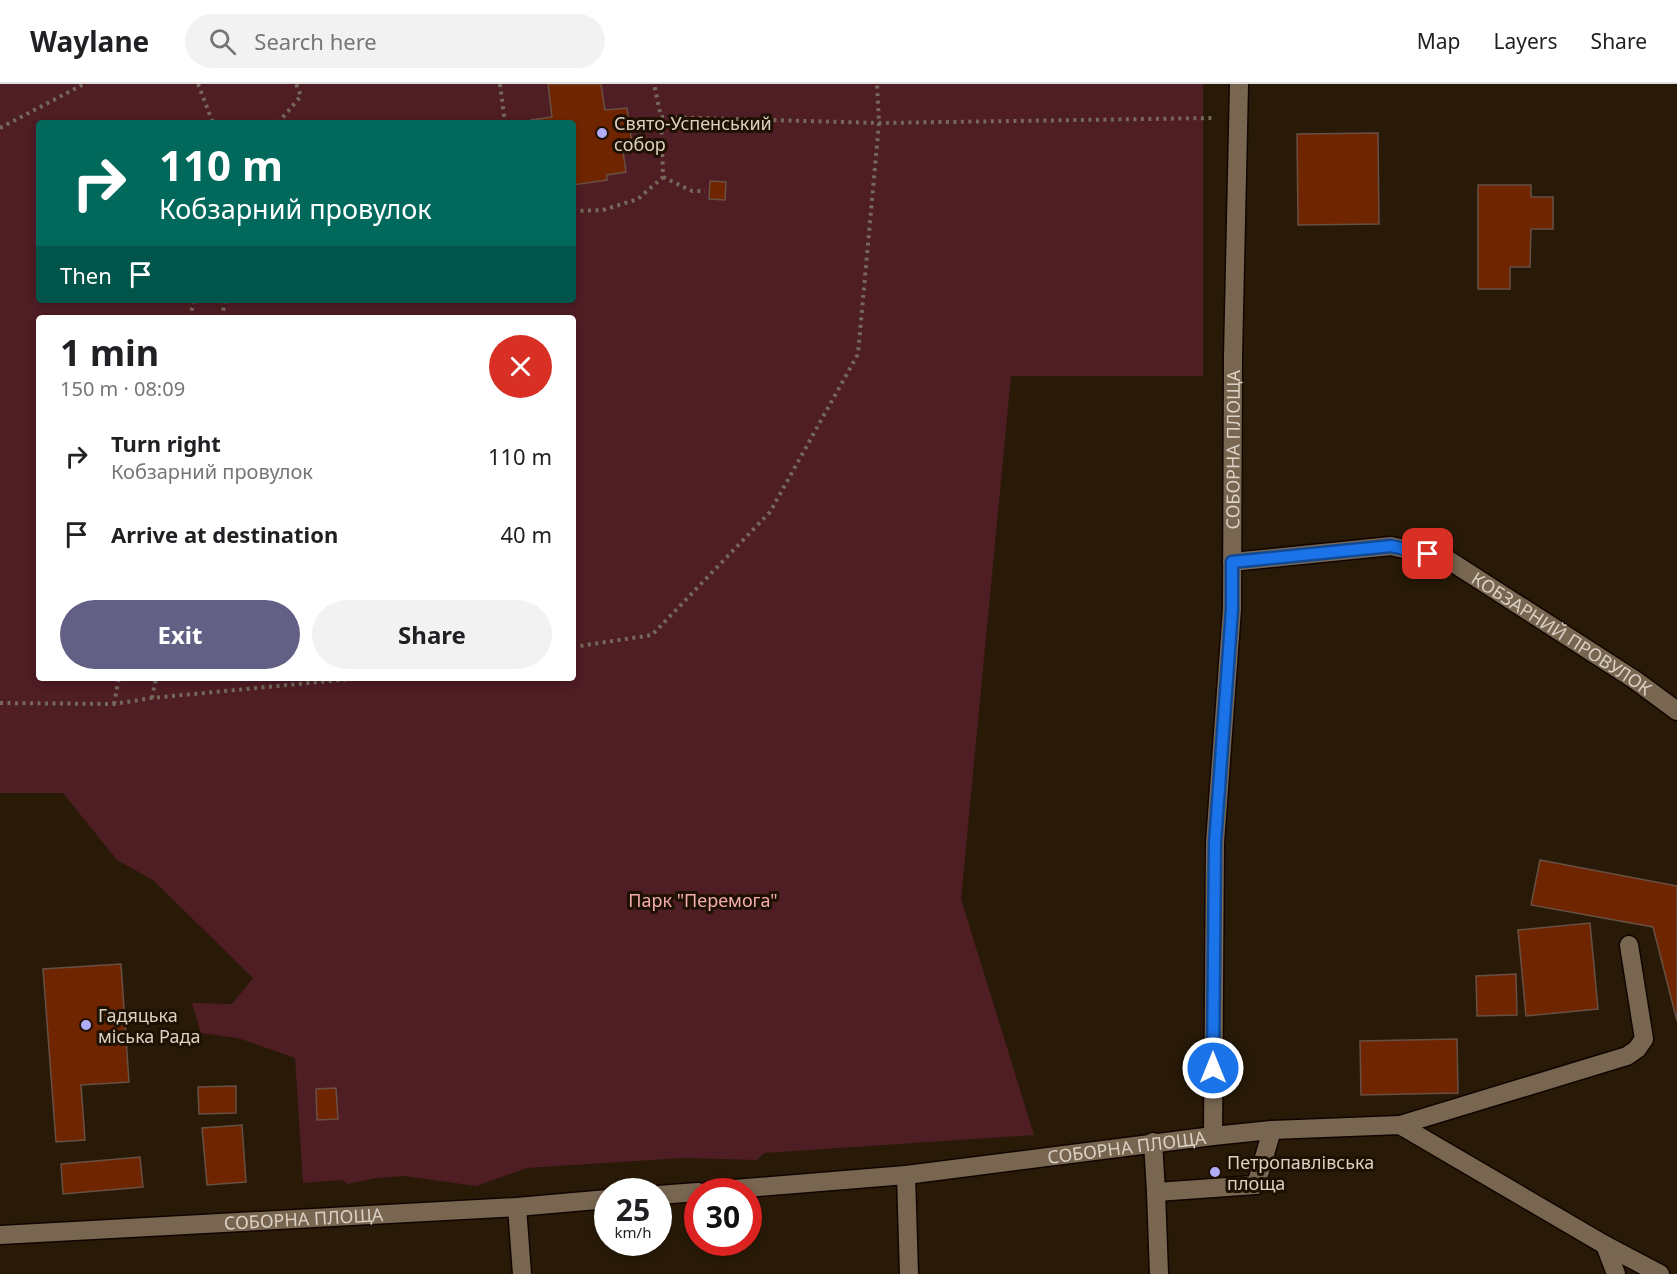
<!DOCTYPE html>
<meta charset="utf-8">
<style>
body{margin:0;font-family:"Noto Sans",sans-serif;background:#f2f2f2;color:#202124;height:100vh;display:flex;flex-direction:column;font-size:22px;white-space:nowrap}
*{box-sizing:border-box;margin:0}
p{font-size:20px;color:#757577}
.icon{flex:none;width:33px;height:33px;fill:none;stroke:currentColor;stroke-width:2;stroke-linecap:round;stroke-linejoin:round}
.map{position:relative;flex:1;overflow:hidden}
.details{position:absolute;left:36px;top:231px;width:540px;height:366px;display:flex;flex-direction:column;background:#fff;border-radius:6px;box-shadow:0 3px 9px #0003}
.details>*{flex:none}
.hud{position:absolute;left:36px;top:36px;width:540px;height:183px;border-radius:6px;box-shadow:0 3px 9px #0003;background:#00695c;color:#fff;overflow:hidden}
.speed{position:absolute;left:594px;top:1094px;display:flex;gap:12px;font-size:30px;font-weight:700;text-align:center}
.speed>*{display:grid;place-content:center;width:78px;height:78px;border-radius:50%;background:#fff;box-shadow:0 3px 9px #0003;line-height:1}
.speed small{font-size:15px;font-weight:400}
.speed .limit{border:9px solid #d22;background:#fff;color:#111}
.pin{position:absolute;display:grid;place-items:center;width:51px;height:51px;color:#fff;margin:-26px;border-radius:12px;box-shadow:0 3px 9px #0006}
.me{position:absolute;width:66px;margin:-33px;rotate:0deg;stroke-linejoin:round;filter:drop-shadow(0 0 4px #0008)}
.turn{display:flex;align-items:center;gap:21px;height:126px;padding:0 24px;font-size:27px}
.turn .icon{width:78px;height:78px;stroke-width:2.5}
.turn b{display:block;font-size:42px;line-height:51px}
.then{display:flex;align-items:center;height:57px;padding:0 24px;background:#0003;gap:12px;font-size:22px}
.round{display:grid;place-items:center;flex:none;width:63px;height:63px;border-radius:32px;background:#f2f2f2}
.head{display:flex;align-items:center;justify-content:space-between;height:102px;padding:0 24px}
h1{font-size:36px;font-weight:700;line-height:45px}
.action{display:flex;gap:12px;margin-top:auto;padding:12px 24px}
.action a{flex:1;height:69px;border-radius:36px;background:#626084;color:#fff;font-size:24px;font-weight:700;line-height:69px;text-align:center}
.action a+a{background:#f2f2f2;color:#202124}
ul{padding:0;list-style:none}
li{display:flex;align-items:center;gap:18px;height:78px;padding:0 24px}
li div{flex:1}
li b{display:block;font-size:22px}
li em{font-style:normal}
header{display:flex;align-items:center;gap:36px;box-sizing:border-box;height:84px;padding:0 30px;background:#fff;border-bottom:2px solid #e0e0e0}
header strong{font-size:28px}
nav{display:flex;gap:33px;margin-inline-start:auto;font-size:21px}
.search{width:420px;height:54px;background:#f2f2f2;display:flex;align-items:center;gap:15px;box-sizing:border-box;padding:0 21px;border-radius:33px;color:#757577;font-size:22px}
.map>svg:first-child{display:block}
.green{fill:#4f1d24;fill-rule:evenodd}
.building{fill:#6f2600;stroke:#684f44;stroke-width:1.5}
.lines{fill:none;stroke-linecap:round;stroke-linejoin:round}
.minor-casing{stroke:#110500;stroke-width:21}
.path{stroke:#756959;stroke-width:4;stroke-dasharray:3 4.5;stroke-linecap:butt}
.minor{stroke:#786651;stroke-width:18}
.route-casing{stroke:#114b97;stroke-width:15}
.route{stroke:#1a73e8;stroke-width:10}
.poi-dot{fill:#b2adf9;stroke:#1f1101;stroke-width:2}
.labels{text-anchor:middle;dominant-baseline:central;stroke-width:6;stroke-linejoin:round;paint-order:stroke}
.poi-label{font-size:18px;fill:#dbd1c5;stroke:#1f1101;text-anchor:start}
.street-label{font-size:18px;fill:#dbd1c5;stroke:#1f1101}
.park-label{font-size:18px;fill:#f4abb1;stroke:#1f1101}
</style>
<header>
<strong>Waylane</strong>
<div class="search"><svg class="icon" aria-label="search" viewBox="0 0 24 24"><circle cx="10" cy="10" r="6"/><path d="M15 15l6 6"/></svg>Search here</div>
<nav><a>Map</a><a>Layers</a><a>Share</a></nav>
</header>
<div class="map">
<svg width="1677" height="1190" viewBox="0 0 1677 1190">
<rect width="100%" height="100%" fill="#291a07"/>
<path class="green" d="M 0,0 L 1203,0 L 1203,292 L 1011,292 L 961,815 L 1034,1051 L 764,1069 L 757,1076 L 682,1074 L 527,1084 L 476,1102 L 404,1092 L 377,1094 L 347,1100 L 343,1096 L 303,1099 L 295,974 L 238,954 L 201,949 L 192,919 L 232,920 L 253,894 L 153,796 L 117,776 L 63,709 L 0,709 ZM 39,39 L 573,39 L 573,216 L 39,216 ZM 39,234 L 573,234 L 573,594 L 39,594 Z"/>
<path class="building" d="M 548,0 L 601,0 L 605,26 L 627,24 L 632,59 L 622,60 L 626,88 L 607,91 L 607,96 L 573,101 L 573,39 L 531,39 L 531,36 L 552,33 Z
M 1378,49 L 1379,140 L 1298,141 L 1297,50 Z
M 710,97 L 726,98 L 725,116 L 709,115 Z
M 1478,101 L 1531,101 L 1531,113 L 1553,113 L 1553,145 L 1531,145 L 1530,183 L 1510,183 L 1510,205 L 1478,205 Z
M 1540,776 L 1677,802 L 1677,937 L 1653,843 L 1531,821 Z
M 1590,839 L 1598,925 L 1526,932 L 1518,846 Z
M 121,880 L 129,998 L 81,1001 L 85,1056 L 56,1058 L 43,885 Z
M 1516,890 L 1517,931 L 1477,932 L 1476,892 Z
M 1457,955 L 1458,1009 L 1361,1011 L 1360,957 Z
M 236,1002 L 236,1029 L 199,1030 L 198,1003 Z
M 336,1004 L 338,1035 L 317,1036 L 316,1005 Z
M 242,1041 L 246,1098 L 207,1101 L 202,1044 Z
M 140,1073 L 143,1103 L 63,1110 L 61,1080 Z"/>
<g class="lines">
<defs>
<g id="minor">
<path id="s1" d="M 1232,478 L 1391,462 L 1447,475 L 1635,596 L 1677,627"/>
<path d="M 1400,1041 L 1627,972 L 1637,965 L 1644,955 L 1629,861"/>
<path d="M 1213,1052 L 1272,1046 L 1400,1041 L 1605,1161 L 1660,1190"/>
<path d="M 1153,1058 L 1156,1108 L 1256,1101 L 1272,1046"/>
<path d="M 906,1091 L 909,1190"/>
<path id="s2" d="M 709,1107 L 906,1091 L 1213,1052 L 1215,759 L 1232,525 L 1233,273 L 1239,0"/>
<path d="M 1156,1108 L 1159,1190"/>
<path d="M 658,1111 L 698,1108"/>
<path d="M 517,1123 L 522,1190"/>
<path id="s3" d="M 0,1151 L 517,1123 L 608,1115"/>
<path d="M 1605,1161 L 1616,1190"/>
</g>
</defs>
<use href="#minor" class="minor-casing"/>
<path class="path" d="M 198,0 L 213,39
M 500,0 L 505,39
M 661,33 L 879,39 L 1213,34
M 278,39 L 301,12 L 296,0
M 0,44 L 84,0
M 663,93 L 692,107 L 705,107
M 573,127 L 603,126 L 638,115 L 663,93 L 661,33 L 654,0
M 190,234 L 194,216
M 222,234 L 225,216
M 573,563 L 652,551 L 770,428 L 858,270 L 879,39 L 877,0
M 152,614 L 156,594
M 0,619 L 114,620 L 152,614 L 361,594
M 114,620 L 119,594"/>
<use href="#minor" class="minor"/>
</g>
<g class="lines">
<defs>
<path id="route" d="M 1213,984 L 1215,759 L 1232,525 L 1232,478 L 1391,462 L 1428,470"/>
</defs>
<use href="#route" class="route-casing"/>
<use href="#route" class="route"/>
</g>
<g class="poi-dot">
<circle cx="602" cy="49" r="6"/>
<circle cx="86" cy="941" r="6"/>
<circle cx="1215" cy="1088" r="6"/>
</g>
<g class="labels">
<g class="poi-label">
<text x="614" y="39">Свято-Успенський<tspan x="614" dy="21">собор</tspan></text>
<text x="98" y="931">Гадяцька<tspan x="98" dy="21">міська Рада</tspan></text>
<text x="1227" y="1078">Петропавлівська<tspan x="1227" dy="21">площа</tspan></text>
</g>
<g class="street-label">
<text stroke="none"><textPath href="#s2" startOffset="1194">СОБОРНА ПЛОЩА</textPath></text>
<text stroke="none"><textPath href="#s1" startOffset="354">КОБЗАРНИЙ ПРОВУЛОК</textPath></text>
<text stroke="none"><textPath href="#s2" startOffset="420">СОБОРНА ПЛОЩА</textPath></text>
<text stroke="none"><textPath href="#s3" startOffset="304">СОБОРНА ПЛОЩА</textPath></text>
</g>
<g class="park-label">
<text x="703" y="816">Парк "Перемога"</text>
</g>
</g>
</svg>
<div class="speed"><div>25<small>km/h</small></div><div class="limit">30</div></div>
<div class="pin" style="left:1428px;top:470px;background:#d93025"><svg class="icon" aria-label="arrive" viewBox="0 0 24 24"><path d="M6 21V4h12l-3 4 3 4H6"/></svg></div>
<svg class="me" style="left:1213px;top:984px" viewBox="-20 -20 40 40"><circle r="17" fill="#1a73e8" stroke="#fff" stroke-width="3"/><path d="M0-11L8 9 0 5-8 9z" fill="#fff"/></svg>
<div class="hud">
<div class="turn"><svg class="icon" aria-label="right" viewBox="0 0 24 24"><path d="M7 20v-9h11M14 6l5 5-5 5"/></svg><div><b>110 m</b>Кобзарний провулок</div></div>
<div class="then">Then<svg class="icon" aria-label="arrive" viewBox="0 0 24 24"><path d="M6 21V4h12l-3 4 3 4H6"/></svg></div>
</div>
<section class="details">
<div class="head"><div><h1>1 min</h1><p>150 m · 08:09</p></div><a class="round" style="background:#d93025;color:#fff"><svg class="icon" aria-label="close" viewBox="0 0 24 24"><path d="M6 6l12 12M18 6L6 18"/></svg></a></div>
<ul>
<li><svg class="icon" aria-label="right" viewBox="0 0 24 24"><path d="M7 20v-9h11M14 6l5 5-5 5"/></svg><div><b>Turn right</b><p>Кобзарний провулок</p></div><em>110 m</em></li>
<li><svg class="icon" aria-label="arrive" viewBox="0 0 24 24"><path d="M6 21V4h12l-3 4 3 4H6"/></svg><div><b>Arrive at destination</b></div><em>40 m</em></li>
</ul>
<div class="action"><a>Exit</a><a>Share</a></div>
</section>
</div>
